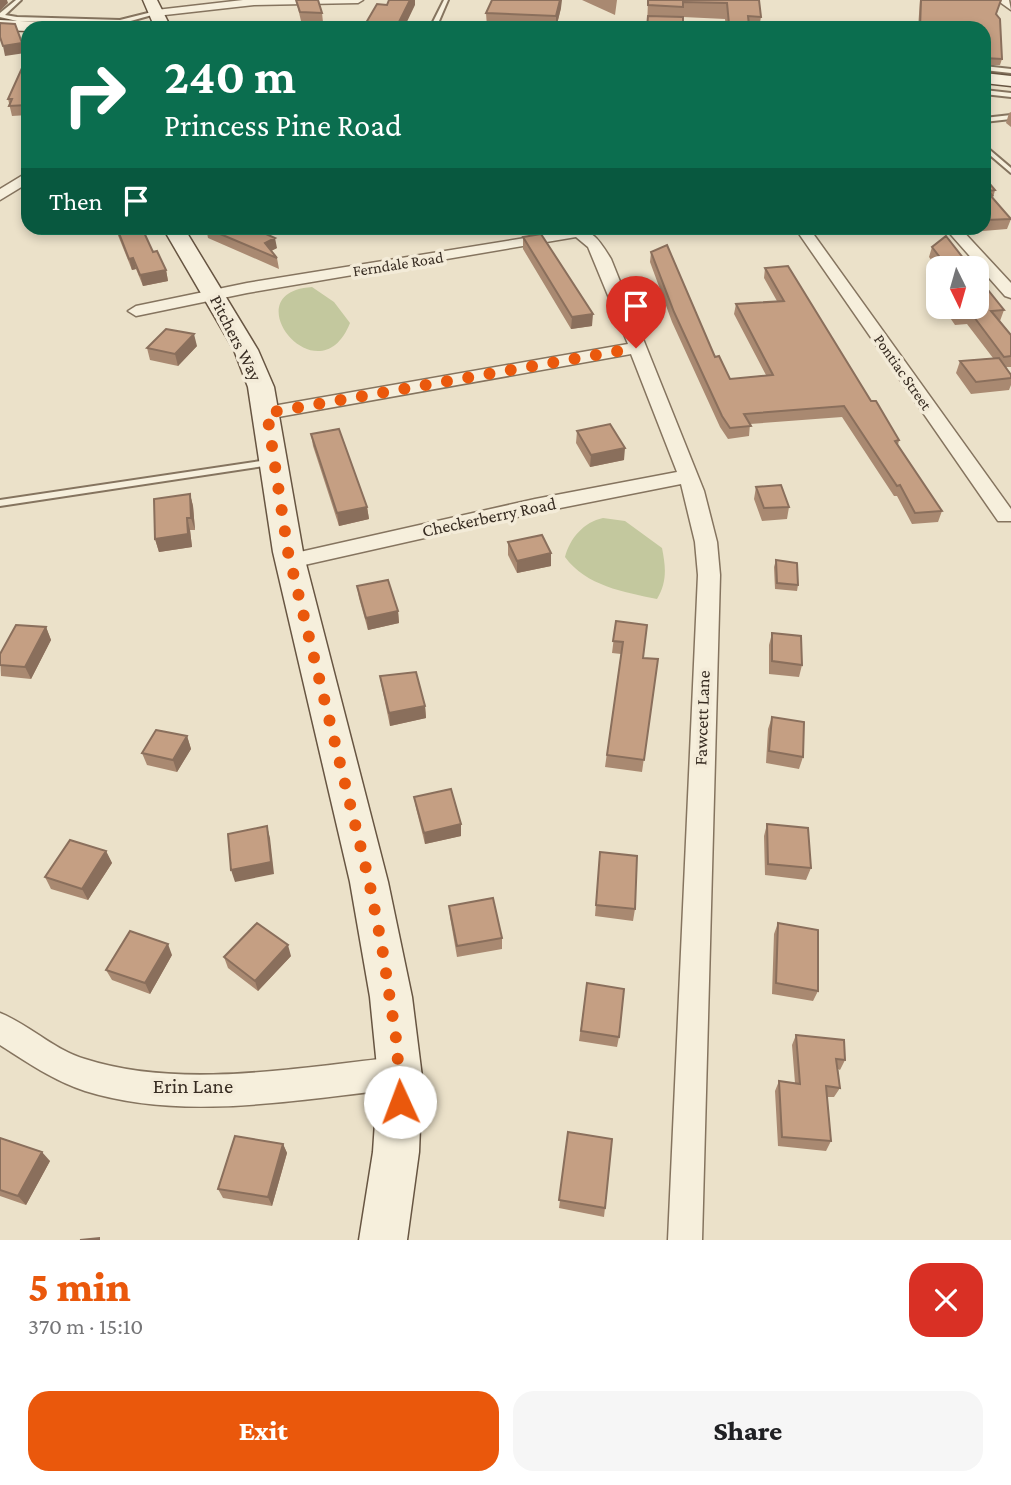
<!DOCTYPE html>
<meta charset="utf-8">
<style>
body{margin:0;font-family:"Crimson Pro",serif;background:#f6f6f6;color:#202124;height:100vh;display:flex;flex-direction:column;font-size:26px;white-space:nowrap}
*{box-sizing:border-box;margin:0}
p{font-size:23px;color:#757577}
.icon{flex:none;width:38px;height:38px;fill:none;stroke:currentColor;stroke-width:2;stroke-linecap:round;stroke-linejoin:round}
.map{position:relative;height:1240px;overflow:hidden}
.side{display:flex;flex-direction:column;background:#fff;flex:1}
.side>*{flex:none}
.hud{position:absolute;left:21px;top:21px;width:970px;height:214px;border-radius:21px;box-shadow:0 4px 10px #0003;background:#0b6e4f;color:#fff;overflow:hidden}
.needle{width:46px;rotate:175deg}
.fabs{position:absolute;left:926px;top:256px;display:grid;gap:14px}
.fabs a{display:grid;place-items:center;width:63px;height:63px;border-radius:14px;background:#fff;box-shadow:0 4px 10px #0003;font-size:35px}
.pin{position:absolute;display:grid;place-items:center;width:60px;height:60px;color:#fff;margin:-72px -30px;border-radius:50% 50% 50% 0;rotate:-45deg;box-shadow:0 0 7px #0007}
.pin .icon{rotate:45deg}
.me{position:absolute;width:77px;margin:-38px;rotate:358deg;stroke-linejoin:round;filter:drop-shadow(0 0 5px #0008)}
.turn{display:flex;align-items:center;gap:24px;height:147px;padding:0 28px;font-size:32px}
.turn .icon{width:91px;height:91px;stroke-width:2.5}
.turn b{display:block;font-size:49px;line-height:60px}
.then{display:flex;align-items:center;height:66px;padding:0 28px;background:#0003;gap:14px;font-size:26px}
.round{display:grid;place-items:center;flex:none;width:74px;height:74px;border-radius:21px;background:#f6f6f6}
.head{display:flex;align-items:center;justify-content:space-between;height:119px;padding:0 28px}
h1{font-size:42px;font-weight:800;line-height:52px;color:#ea580c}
.primary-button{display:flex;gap:14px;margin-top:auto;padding:14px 28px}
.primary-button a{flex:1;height:80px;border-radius:21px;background:#ea580c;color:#fff;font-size:28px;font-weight:800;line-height:80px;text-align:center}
.primary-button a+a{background:#f6f6f6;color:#202124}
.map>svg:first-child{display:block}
.green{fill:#c3c89e}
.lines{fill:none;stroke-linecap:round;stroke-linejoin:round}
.lane-casing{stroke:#85745f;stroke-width:4}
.street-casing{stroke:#85745f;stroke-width:3}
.secondary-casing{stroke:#675542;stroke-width:3}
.lane{fill:#f6efdc;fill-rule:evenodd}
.street{fill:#f6efdc;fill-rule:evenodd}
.secondary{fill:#f6efdc;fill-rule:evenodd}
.wall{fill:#a98971}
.shaded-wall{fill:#8a6f5c}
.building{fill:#c59f83;stroke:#8a6f5c;stroke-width:2}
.route{stroke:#ea580c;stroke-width:12;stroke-dasharray:0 21.6}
.labels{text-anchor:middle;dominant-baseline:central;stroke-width:7;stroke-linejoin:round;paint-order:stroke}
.far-street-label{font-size:16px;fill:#372c22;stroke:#f3ebd8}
.street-label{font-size:18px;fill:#372c22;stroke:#f3ebd8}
.near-street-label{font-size:21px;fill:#372c22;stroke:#f3ebd8}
</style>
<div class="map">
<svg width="1011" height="1240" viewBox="0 0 1011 1240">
<rect width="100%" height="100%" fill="#ebe1c9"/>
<path class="green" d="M 312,287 L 334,302 L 350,323 C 319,401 231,292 312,287 Z
M 603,518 L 625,521 L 662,548 C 666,568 667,582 657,599 C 624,592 586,586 565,557 C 570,538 584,522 603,518 Z"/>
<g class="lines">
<defs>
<path id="lane" d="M 16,0 L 21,0 L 5,15 L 17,17 L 120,20 L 156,11 L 159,13 L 120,24 L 17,21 L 0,17 L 0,13 Z
M 444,0 L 448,0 L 436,28 L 430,28 Z
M 645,23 L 695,26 L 698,28 L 646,27 L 637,28 Z
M 984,66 L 1011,69 L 1011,73 L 984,70 Z
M 984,90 L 1011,93 L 1011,97 L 984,94 Z
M 1011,115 L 1011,119 L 984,122 L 984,118 Z
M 984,145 L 1011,168 L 1011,173 L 984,150 Z
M 274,459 L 279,462 L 277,464 L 0,506 L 0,500 Z"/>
<path id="street" d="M 243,0 L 363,0 L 358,3 L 254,5 L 156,16 L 150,13 L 156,10 Z
M 997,0 L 1009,0 L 1011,10 Z
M 28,172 L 28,183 L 0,200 L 0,189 Z
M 567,228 C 592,228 598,238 611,259 L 704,491 L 717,542 L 720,575 L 702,1240 L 668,1240 L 698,575 L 695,542 L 681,484 L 535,513 L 291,568 L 283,566 L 280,561 L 283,556 L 291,554 L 535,499 L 677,472 L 631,354 L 267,419 L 258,413 L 267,407 L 628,344 L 588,247 L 576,237 L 247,293 L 136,316 L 128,311 L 136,306 L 247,283 L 525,238 L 568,230 Z
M 795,228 L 809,228 L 1011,509 L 1011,521 L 998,521 Z
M 945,228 L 960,228 L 1011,283 L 1011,298 L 1005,296 Z
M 0,1013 C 30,1025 54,1050 85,1059 C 181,1090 300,1067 399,1057 L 410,1062 L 415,1073 L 410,1084 L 399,1089 C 298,1099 184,1122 85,1091 C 54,1081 27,1062 0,1045 Z"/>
<path id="secondary" d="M 143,0 L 157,0 L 171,28 L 155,28 Z
M 0,20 L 60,23 L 68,28 L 28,28 L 28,31 L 0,30 Z
M 984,73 L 1011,76 L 1011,86 L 984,83 Z
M 163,228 L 184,228 L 258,350 L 274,387 L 303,552 L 388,882 L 412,997 L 422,1077 L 419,1152 L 407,1240 L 359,1240 L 373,1152 L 378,1077 L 370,997 L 350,882 L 273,552 L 248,387 L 234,350 Z"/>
</defs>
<use href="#lane" class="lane-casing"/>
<use href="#street" class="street-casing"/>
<use href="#secondary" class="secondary-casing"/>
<use href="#lane" class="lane"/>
<use href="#street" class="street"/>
<use href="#secondary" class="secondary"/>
</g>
<path class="wall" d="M 296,0 L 322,13 L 323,22 L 301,21 Z
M 582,0 L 617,0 L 615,15 Z
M 648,0 L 759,0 L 761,17 L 759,28 L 726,28 L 725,19 L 683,17 L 683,28 L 647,28 Z
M 920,0 L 1001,0 L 996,15 L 1002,59 L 1000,65 L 984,65 L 984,28 L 918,28 Z
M 561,8 L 556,28 L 487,27 L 486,13 Z
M 28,57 L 28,115 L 12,116 L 8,99 Z
M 1011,112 L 1011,127 L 1006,123 L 1009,113 Z
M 984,177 L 995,190 L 993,198 L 1011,219 L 1007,229 L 983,231 L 981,228 L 984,228 Z
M 115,228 L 142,228 L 153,252 L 166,270 L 168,281 L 143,286 L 136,269 L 132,270 Z
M 206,228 L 277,248 L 271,251 L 277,258 L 279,269 L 208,238 Z
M 523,237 L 592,326 L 571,329 L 523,249 Z
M 932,247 L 971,268 L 938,268 L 938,269 L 929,257 Z
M 651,252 L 715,357 L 730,379 L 766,375 L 734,314 L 736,304 L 777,301 L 764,278 L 765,268 L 871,401 L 899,440 L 898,445 L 942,511 L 938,522 L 912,524 L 897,496 L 894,496 L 842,417 L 750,424 L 749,436 L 728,439 L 720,427 L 672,322 L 650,262 Z
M 942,306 L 976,306 L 1004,310 L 1000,321 L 1011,335 L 1011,367 L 1006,367 L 1011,375 L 1011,385 L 1009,390 L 971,394 L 956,373 L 960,361 L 993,358 L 967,324 L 955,325 Z
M 197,346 L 178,366 L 150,360 L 147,348 Z
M 577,431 L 624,460 L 590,467 L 576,443 Z
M 311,434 L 367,507 L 369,519 L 339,526 L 313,446 Z
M 756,487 L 789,507 L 787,519 L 762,521 L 754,499 Z
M 190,494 L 193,506 L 195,530 L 190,530 L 192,547 L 159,552 L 155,539 Z
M 508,542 L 551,566 L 517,573 L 508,555 Z
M 776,560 L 798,585 L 797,591 L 775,589 L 774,567 Z
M 357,586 L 398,611 L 399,623 L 368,630 L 359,598 Z
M 616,621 L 643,658 L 658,659 L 642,772 L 605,767 L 621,654 L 612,653 Z
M 46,627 L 51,640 L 31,679 L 1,676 L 0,654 Z
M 772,633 L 802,665 L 799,677 L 769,674 L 769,645 Z
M 380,676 L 425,706 L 426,718 L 390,726 L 382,688 Z
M 772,717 L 803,757 L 799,769 L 766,763 L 768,729 Z
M 187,736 L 191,749 L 177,772 L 147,765 L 142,753 Z
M 414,797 L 461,824 L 461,836 L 425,844 L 416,808 Z
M 767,824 L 811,868 L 806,880 L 765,875 L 764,836 Z
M 106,851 L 112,863 L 88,900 L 51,889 L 45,877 Z
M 600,852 L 635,909 L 633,921 L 595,916 Z
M 449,906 L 502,938 L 502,949 L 457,957 L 450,917 Z
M 778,923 L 818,991 L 813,1001 L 772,994 L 774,934 Z
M 172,955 L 150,994 L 112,980 L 106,970 Z
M 291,956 L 258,991 L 228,968 L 224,957 Z
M 587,983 L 619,1037 L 617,1047 L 579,1041 Z
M 796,1035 L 845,1060 L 840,1070 L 838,1069 L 840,1088 L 834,1097 L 827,1097 L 831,1141 L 826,1151 L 778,1146 L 775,1091 L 779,1081 L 795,1083 L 792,1045 Z
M 568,1132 L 605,1208 L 604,1217 L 559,1208 Z
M 0,1138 L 50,1161 L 26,1205 L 0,1196 Z
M 283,1144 L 287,1153 L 272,1206 L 223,1198 L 218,1189 Z"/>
<path class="shaded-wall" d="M 0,0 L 7,0 L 8,3 L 0,11 Z
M 410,0 L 415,0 L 415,5 L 404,28 L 396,28 Z
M 560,0 L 562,0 L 561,8 L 556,28 L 556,16 Z
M 22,43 L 25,53 L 5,56 L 3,46 Z
M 275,238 L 277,248 L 267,253 L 265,243 Z
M 133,258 L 136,269 L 132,270 L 129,259 Z
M 166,270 L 168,281 L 143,286 L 140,275 Z
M 593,314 L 592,326 L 571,329 L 572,317 Z
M 194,334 L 197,346 L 178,366 L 175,354 Z
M 625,448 L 624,460 L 590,467 L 591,455 Z
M 190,494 L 193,506 L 195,530 L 191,518 Z
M 367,507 L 369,519 L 339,526 L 337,513 Z
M 187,518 L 190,530 L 192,547 L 159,552 L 155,539 Z
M 551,553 L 551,566 L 517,573 L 517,561 Z
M 398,611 L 399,623 L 368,630 L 366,618 Z
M 46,627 L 51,640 L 31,679 L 25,667 Z
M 425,706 L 426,718 L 390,726 L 389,713 Z
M 187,736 L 191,749 L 177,772 L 173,760 Z
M 461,824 L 461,836 L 425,844 L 424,833 Z
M 267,826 L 270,838 L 274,874 L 235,882 L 231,870 Z
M 106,851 L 112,863 L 88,900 L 82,889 Z
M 168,944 L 172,955 L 150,994 L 145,983 Z
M 288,945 L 291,956 L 258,991 L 255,981 Z
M 283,1144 L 287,1153 L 272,1206 L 268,1197 Z
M 42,1152 L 50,1161 L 26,1205 L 18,1196 Z"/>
<path class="building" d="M 296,0 L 318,0 L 322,13 L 300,12 Z
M 389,0 L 410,0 L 396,28 L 363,28 L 377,4 L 387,5 Z
M 492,0 L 560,0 L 556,16 L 486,13 Z
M 648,0 L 759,0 L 761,17 L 748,16 L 749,25 L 729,24 L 727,3 L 683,2 L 683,7 L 648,5 Z
M 921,0 L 1001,0 L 996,14 L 1000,19 L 1002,59 L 984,58 L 984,28 L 920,28 Z
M 648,16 L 683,17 L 683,28 L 647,28 Z
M 0,23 L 15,24 L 22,43 L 3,46 L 0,37 Z
M 27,57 L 28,57 L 28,105 L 9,106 L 12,99 L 8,99 Z
M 984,177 L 995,190 L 989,191 L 992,195 L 990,195 L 1011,219 L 986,220 L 984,217 Z
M 117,228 L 142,228 L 153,252 L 157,251 L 166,270 L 140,275 L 133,258 L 129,259 Z
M 206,228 L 253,228 L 255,229 L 275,238 L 265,243 L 277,258 Z
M 541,234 L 593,314 L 572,317 L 523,237 Z
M 946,236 L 971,268 L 948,268 L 932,247 Z
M 667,245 L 715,357 L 719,356 L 730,379 L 773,375 L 736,304 L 784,301 L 765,268 L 788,266 L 871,401 L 876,401 L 899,440 L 895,441 L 942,511 L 915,513 L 900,485 L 897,486 L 844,406 L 744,414 L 751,426 L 730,428 L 722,416 L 674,312 L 651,252 Z
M 976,275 L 1004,310 L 991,311 L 1011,335 L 1011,356 L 1004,357 L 971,313 L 958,314 L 953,306 L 976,306 Z
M 166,329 L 194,334 L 175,354 L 147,348 Z
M 999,358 L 1011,375 L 1011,378 L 976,382 L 960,361 Z
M 610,424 L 625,448 L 591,455 L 577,431 Z
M 339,429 L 367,507 L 337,513 L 311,434 Z
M 781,485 L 789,507 L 764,508 L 756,487 Z
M 190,494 L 191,518 L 187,518 L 188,534 L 155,539 L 154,499 Z
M 542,535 L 551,553 L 517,561 L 508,542 Z
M 776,560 L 797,563 L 798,585 L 777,583 Z
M 388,580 L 398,611 L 366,618 L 357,586 Z
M 616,621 L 647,625 L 643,658 L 658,659 L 644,760 L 607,755 L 623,642 L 613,641 Z
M 16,625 L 46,627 L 25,667 L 0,665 L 0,654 Z
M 772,633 L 801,636 L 802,665 L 772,661 Z
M 416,672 L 425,706 L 389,713 L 380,676 Z
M 772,717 L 804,722 L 803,757 L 769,751 Z
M 156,730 L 187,736 L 173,760 L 142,753 Z
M 451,789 L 461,824 L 424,833 L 414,797 Z
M 767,824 L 808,828 L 811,868 L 768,864 Z
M 267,826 L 271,862 L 231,870 L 228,834 Z
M 70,840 L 106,851 L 82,889 L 45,877 Z
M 600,852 L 637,856 L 635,909 L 596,905 Z
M 493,898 L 502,938 L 457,946 L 449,906 Z
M 257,923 L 288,945 L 255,981 L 224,957 Z
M 778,923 L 818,930 L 818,991 L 776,983 Z
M 130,931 L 168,944 L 145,983 L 106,970 Z
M 587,983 L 624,989 L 619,1037 L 581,1031 Z
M 796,1035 L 844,1040 L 845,1060 L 836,1059 L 840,1088 L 826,1086 L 831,1141 L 782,1137 L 779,1081 L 800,1084 Z
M 568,1132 L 612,1139 L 605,1208 L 559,1200 Z
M 235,1136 L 283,1144 L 268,1197 L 218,1189 Z
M 0,1138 L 42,1152 L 18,1196 L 0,1190 Z
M 99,1238 L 99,1240 L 80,1240 Z"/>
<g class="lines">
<path class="route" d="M 400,1102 L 397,1045 L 382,947 L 369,881 L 288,552 L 267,413 L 636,348"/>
</g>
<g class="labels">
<g class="far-street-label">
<text transform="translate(398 264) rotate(-9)">Ferndale Road</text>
<text transform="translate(903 372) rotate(55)">Pontiac Street</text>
</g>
<g class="street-label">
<text transform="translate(236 338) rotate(63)">Pitchers Way</text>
<text transform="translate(489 517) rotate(-12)">Checkerberry Road</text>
<text transform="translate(702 718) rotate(-88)">Fawcett Lane</text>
</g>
<g class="near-street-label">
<text x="193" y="1086">Erin Lane</text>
</g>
</g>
</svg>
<div class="fabs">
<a><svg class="needle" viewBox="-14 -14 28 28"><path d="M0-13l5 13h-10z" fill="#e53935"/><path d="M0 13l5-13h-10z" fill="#757577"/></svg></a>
</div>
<div class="pin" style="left:636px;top:348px;background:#d93025"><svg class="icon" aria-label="arrive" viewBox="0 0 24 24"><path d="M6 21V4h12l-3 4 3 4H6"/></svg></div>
<svg class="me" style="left:400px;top:1102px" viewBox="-20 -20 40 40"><circle r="19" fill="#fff"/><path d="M0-13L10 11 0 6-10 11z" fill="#ea580c"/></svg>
<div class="hud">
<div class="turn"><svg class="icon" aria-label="right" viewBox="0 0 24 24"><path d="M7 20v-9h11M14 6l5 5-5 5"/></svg><div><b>240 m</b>Princess Pine Road</div></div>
<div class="then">Then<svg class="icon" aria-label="arrive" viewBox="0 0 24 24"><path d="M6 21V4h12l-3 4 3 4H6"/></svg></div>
</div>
</div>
<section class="side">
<div class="head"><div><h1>5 min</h1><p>370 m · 15:10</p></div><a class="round" style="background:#d93025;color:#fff"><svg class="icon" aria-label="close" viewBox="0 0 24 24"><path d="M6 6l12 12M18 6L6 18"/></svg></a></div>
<div class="primary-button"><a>Exit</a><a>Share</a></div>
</section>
